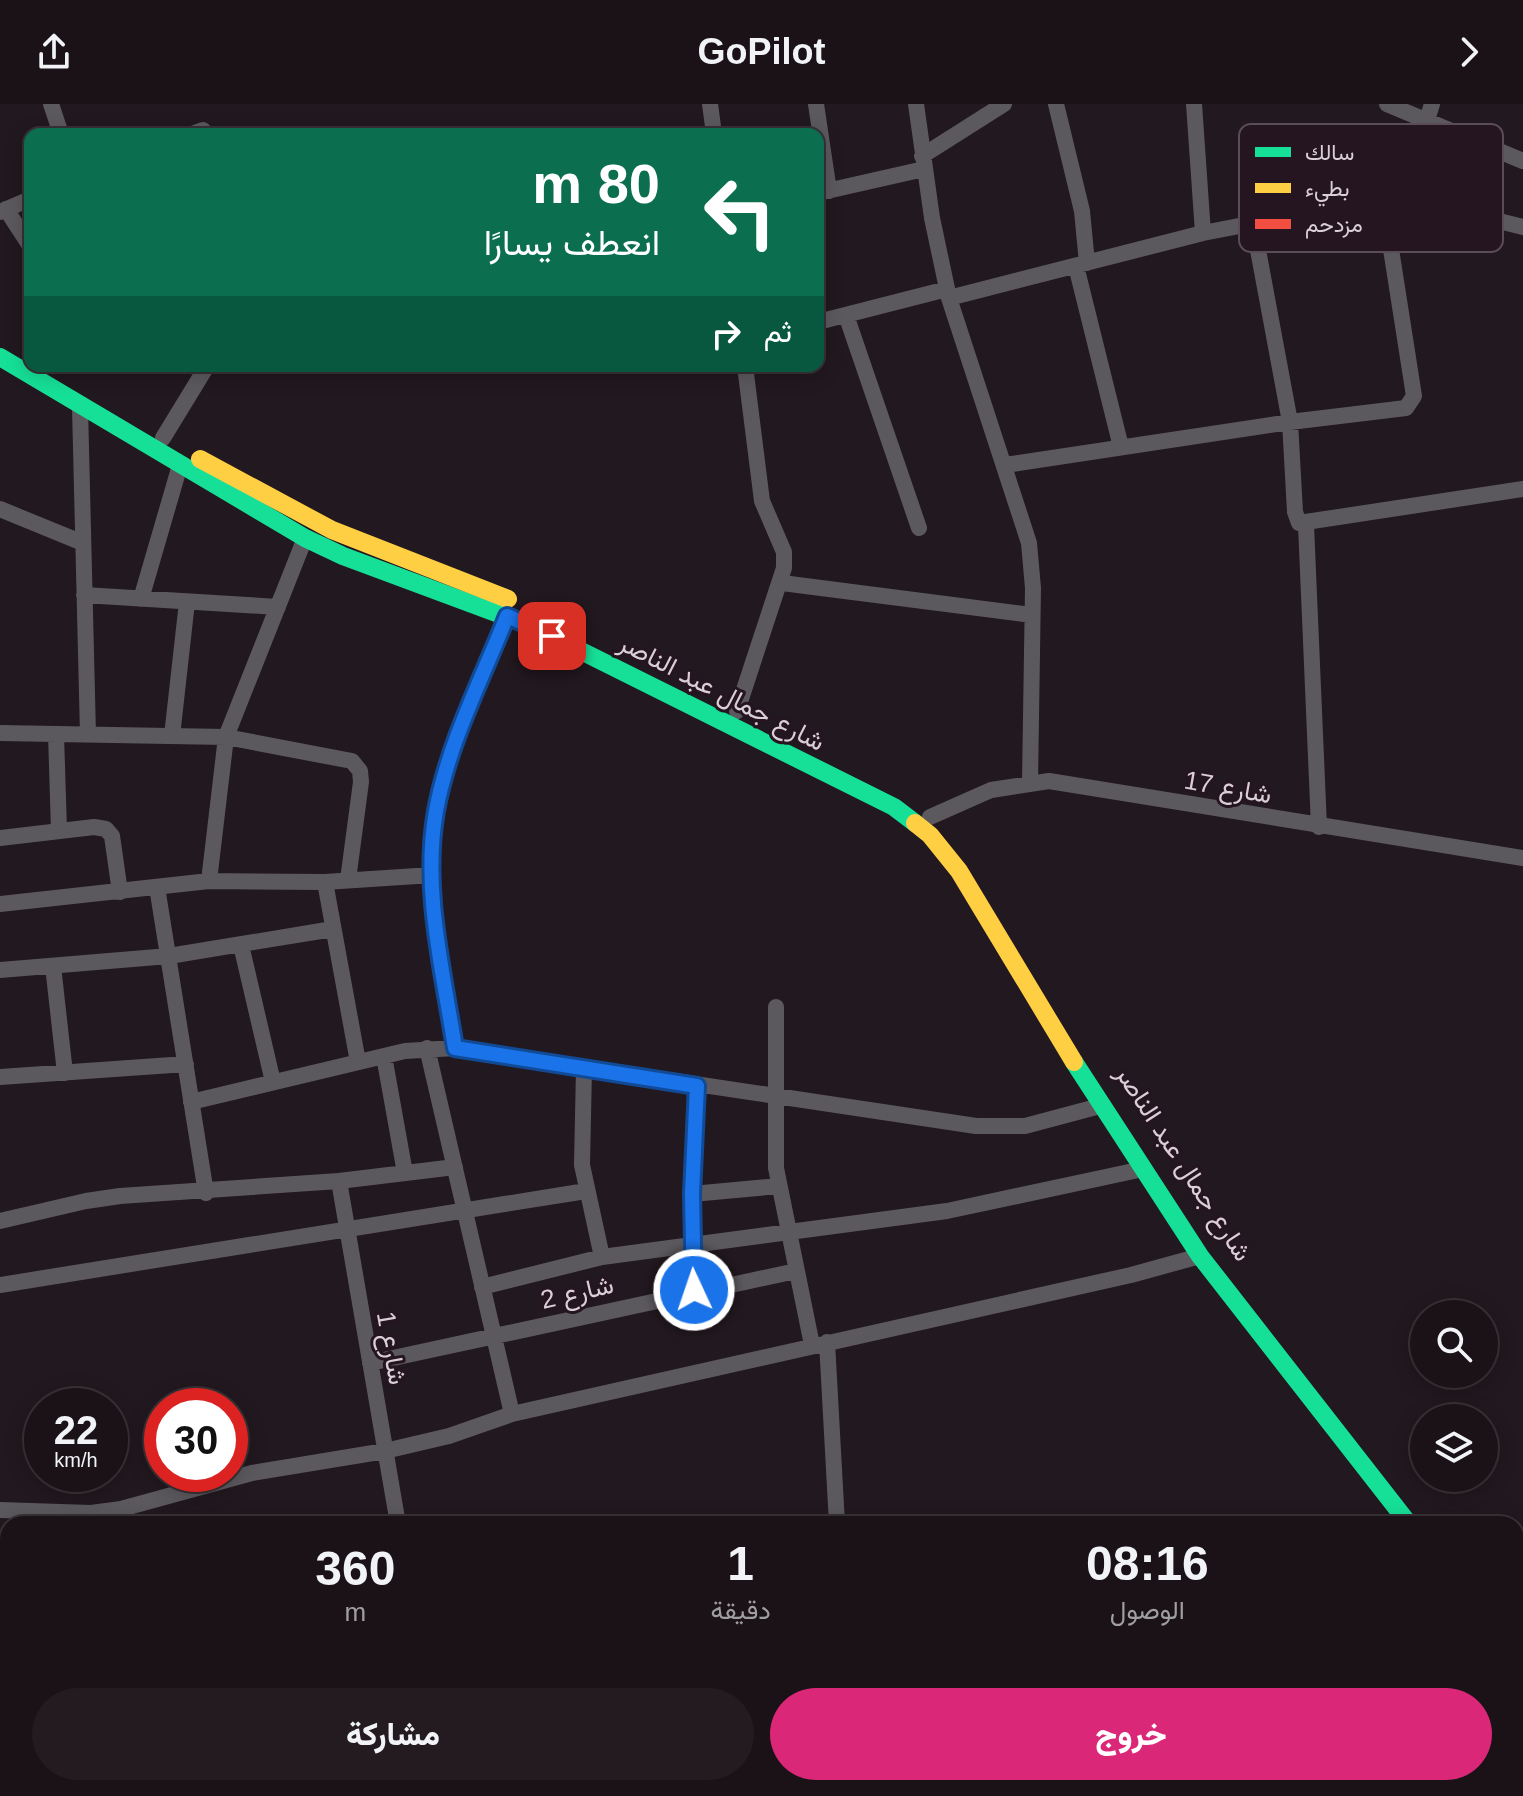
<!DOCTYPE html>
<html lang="ar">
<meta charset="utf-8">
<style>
body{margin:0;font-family:Helvetica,Vazirmatn,sans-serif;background:#231b20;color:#f1f3f6;direction:rtl;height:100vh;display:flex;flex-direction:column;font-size:30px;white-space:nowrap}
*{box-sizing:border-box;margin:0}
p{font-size:26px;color:#9f9ea1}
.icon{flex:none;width:44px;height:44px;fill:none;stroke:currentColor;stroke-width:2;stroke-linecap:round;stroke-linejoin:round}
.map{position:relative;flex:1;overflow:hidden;direction:ltr}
.drawer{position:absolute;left:0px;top:1412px;width:1524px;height:280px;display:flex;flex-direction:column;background:#1a1217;border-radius:24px 24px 0 0;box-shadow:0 4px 20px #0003,0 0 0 2px #383236;direction:rtl}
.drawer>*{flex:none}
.guide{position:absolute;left:24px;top:24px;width:800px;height:244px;border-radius:16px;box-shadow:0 4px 20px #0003,0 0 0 2px #383236;direction:rtl;background:#0b6e4f;color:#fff;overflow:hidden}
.controls{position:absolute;left:1410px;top:1196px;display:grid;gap:16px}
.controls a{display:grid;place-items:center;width:88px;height:88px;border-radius:50%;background:#1a1217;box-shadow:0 4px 20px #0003,0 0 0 2px #383236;font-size:40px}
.speed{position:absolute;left:24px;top:1284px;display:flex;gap:16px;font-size:40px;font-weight:700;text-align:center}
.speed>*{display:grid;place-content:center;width:104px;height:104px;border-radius:50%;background:#1a1217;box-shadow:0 4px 20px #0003,0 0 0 2px #383236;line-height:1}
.speed small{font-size:20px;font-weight:400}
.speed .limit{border:12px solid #d22;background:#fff;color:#111}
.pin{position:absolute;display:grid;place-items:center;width:68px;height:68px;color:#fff;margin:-34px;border-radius:16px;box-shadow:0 4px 12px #0006}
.me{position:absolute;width:88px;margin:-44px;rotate:357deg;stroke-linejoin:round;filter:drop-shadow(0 0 6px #0008)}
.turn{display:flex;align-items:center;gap:28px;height:168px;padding:0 32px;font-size:36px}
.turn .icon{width:104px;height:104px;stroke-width:2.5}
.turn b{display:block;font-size:56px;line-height:68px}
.then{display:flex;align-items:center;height:76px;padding:0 32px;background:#0003;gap:16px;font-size:30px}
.eta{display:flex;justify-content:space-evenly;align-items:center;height:136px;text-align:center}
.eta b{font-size:48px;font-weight:800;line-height:56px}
.action{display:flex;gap:16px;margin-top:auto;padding:16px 32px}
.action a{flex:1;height:92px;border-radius:48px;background:#db2777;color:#fff;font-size:32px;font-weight:800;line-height:92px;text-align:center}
.action a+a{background:#231b20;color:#f1f3f6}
header{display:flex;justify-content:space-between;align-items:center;height:104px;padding:0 32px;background:#1a1217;font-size:36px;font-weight:800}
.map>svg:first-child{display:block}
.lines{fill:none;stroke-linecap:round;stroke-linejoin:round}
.street{stroke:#5c595e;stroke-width:16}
.fast{stroke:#16e098;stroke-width:18}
.slow{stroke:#ffcf43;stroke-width:18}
.jam{stroke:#f24e42;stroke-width:18}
.route-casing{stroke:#114b97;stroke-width:20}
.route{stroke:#1a73e8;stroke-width:14}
.labels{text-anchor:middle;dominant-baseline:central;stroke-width:6;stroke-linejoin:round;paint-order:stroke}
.street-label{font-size:26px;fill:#dacfd6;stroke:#251521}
.key{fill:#251521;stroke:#5b4d57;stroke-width:2}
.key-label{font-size:22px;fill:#dacfd6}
</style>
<header><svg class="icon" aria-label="forward" viewBox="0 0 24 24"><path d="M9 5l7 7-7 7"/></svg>GoPilot<svg class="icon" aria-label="share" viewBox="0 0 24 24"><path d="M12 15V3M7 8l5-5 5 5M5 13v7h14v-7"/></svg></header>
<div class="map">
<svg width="1523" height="1692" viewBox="0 0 1523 1692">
<rect width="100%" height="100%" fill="#22181f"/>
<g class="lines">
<path class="street" d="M 51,0 L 61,30
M 710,0 L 714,30
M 816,0 L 829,87
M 916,0 L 932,114 L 949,194 L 1029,439 L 1033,484 L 1030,678
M 1056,0 L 1082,107 L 1087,159
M 1194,0 L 1203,129
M 1387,0 L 1523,57
M 192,30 L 203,26
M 922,52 L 1004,0
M 818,89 L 924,65
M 1403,93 L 1432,0
M 6,105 L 30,142
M 0,108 L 30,95
M 1253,119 L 1290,318 L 1295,408 L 1299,419 L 1523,385
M 1076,162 L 1121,343
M 949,194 L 1203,129 L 1383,94 L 1403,93 L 1523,123
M 846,211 L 919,424
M 818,218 L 947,185
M 80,303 L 88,631
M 163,334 L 207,262
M 1005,361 L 1290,318 L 1406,304 L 1414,292 L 1383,94
M 0,405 L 83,439
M 1306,421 L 1319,723
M 782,479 L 1032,511
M 84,491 L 278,503
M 141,495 L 180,361
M 737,607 L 784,464 L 784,448 L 762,397 L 745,262
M 0,629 L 226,633 L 352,657 L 360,667 L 361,678 L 348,776
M 56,630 L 59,727
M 172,632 L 187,498
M 930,713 L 991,686 L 1049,677 L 1523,754
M 0,734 L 94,723 L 106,725 L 112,732 L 120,788
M 209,777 L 226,633 L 305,434
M 325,778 L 358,958
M 157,783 L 206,1089
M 0,800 L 209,777 L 325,778 L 432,771
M 241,841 L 273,978
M 53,862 L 65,969
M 0,866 L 169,852 L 333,825
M 776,903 L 776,1064 L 812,1241
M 427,944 L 512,1310
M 455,944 C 444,867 422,785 436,707 C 448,640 482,575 507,512
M 384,952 L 405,1069
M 584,964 L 582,1061 L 602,1153
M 0,973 L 186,960
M 191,998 L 405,947 L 455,944 L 976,1022 L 1025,1022 L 1100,1002
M 339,1077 L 398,1420
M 692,1090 L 779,1082
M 0,1117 L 86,1097 L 120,1092 L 339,1077 L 455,1063
M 0,1181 L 586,1087
M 482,1183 L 602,1153 L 947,1107 L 1143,1065
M 694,1186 L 692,1090 L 697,982
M 827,1238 L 837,1420
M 370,1259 L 796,1167
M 0,1406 L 91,1409 L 121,1405 L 252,1369 L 385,1347 L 449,1332 L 512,1310 L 1131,1171 L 1200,1152
M 12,1684 L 13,1692
M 217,1684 L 217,1692
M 502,1692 L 502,1684"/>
<path class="fast" d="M 0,253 L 305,434 L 343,452 L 531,522 L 894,703 L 915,719
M 1074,958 L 1200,1152 L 1409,1420
M 1516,1537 L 1523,1538
M 0,1631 L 8,1631
M 1516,1643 L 1523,1641"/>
<path class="slow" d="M 200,355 L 332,426 L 508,495
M 915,719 L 930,731 L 959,767 L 1074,958"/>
<path class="jam" d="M 0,1653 L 8,1653"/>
</g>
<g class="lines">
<defs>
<path id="route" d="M 552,532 L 507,512 C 482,575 448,640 436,707 C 422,785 443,867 455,944 L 697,982 L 692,1090 L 694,1186"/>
</defs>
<use href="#route" class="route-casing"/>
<use href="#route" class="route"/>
</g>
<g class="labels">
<g class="street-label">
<text transform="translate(722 588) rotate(27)">شارع جمال عبد الناصر</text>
<text transform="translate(1228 683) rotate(10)">شارع 17</text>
<text transform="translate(1184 1059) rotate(57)">شارع جمال عبد الناصر</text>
<text transform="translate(577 1188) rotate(-13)">شارع 2</text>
<text transform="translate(392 1244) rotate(80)">شارع 1</text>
</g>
</g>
<rect x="1239" y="20" width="264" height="128" rx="12" class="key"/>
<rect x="1255" y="43" width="36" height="10" fill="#16e098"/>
<rect x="1255" y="79" width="36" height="10" fill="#ffcf43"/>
<rect x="1255" y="115" width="36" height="10" fill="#f24e42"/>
<g class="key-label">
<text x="1305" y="56">سالك</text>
<text x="1305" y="92">بطيء</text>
<text x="1305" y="128">مزدحم</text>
</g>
</svg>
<div class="controls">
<a><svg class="icon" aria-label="search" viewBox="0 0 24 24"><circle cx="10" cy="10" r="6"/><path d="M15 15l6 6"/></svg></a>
<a><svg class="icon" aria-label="layers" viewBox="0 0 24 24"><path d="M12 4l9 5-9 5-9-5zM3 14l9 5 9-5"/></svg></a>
</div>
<div class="speed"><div>22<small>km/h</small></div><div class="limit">30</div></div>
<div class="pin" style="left:552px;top:532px;background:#d93025"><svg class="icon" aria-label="arrive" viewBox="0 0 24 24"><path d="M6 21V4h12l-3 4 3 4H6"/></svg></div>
<svg class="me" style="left:694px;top:1186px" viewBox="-20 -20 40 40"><circle r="17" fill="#1a73e8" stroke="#fff" stroke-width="3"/><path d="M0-11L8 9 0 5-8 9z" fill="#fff"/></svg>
<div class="guide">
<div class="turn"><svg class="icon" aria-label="left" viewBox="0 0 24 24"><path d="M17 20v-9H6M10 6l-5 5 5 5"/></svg><div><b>80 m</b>انعطف يسارًا</div></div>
<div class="then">ثم<svg class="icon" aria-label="right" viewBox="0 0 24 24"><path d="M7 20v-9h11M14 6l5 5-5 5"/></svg></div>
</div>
<section class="drawer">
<div class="eta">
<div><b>08:16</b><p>الوصول</p></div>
<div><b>1</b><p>دقيقة</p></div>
<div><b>360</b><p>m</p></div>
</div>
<div class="action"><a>خروج</a><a>مشاركة</a></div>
</section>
</div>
